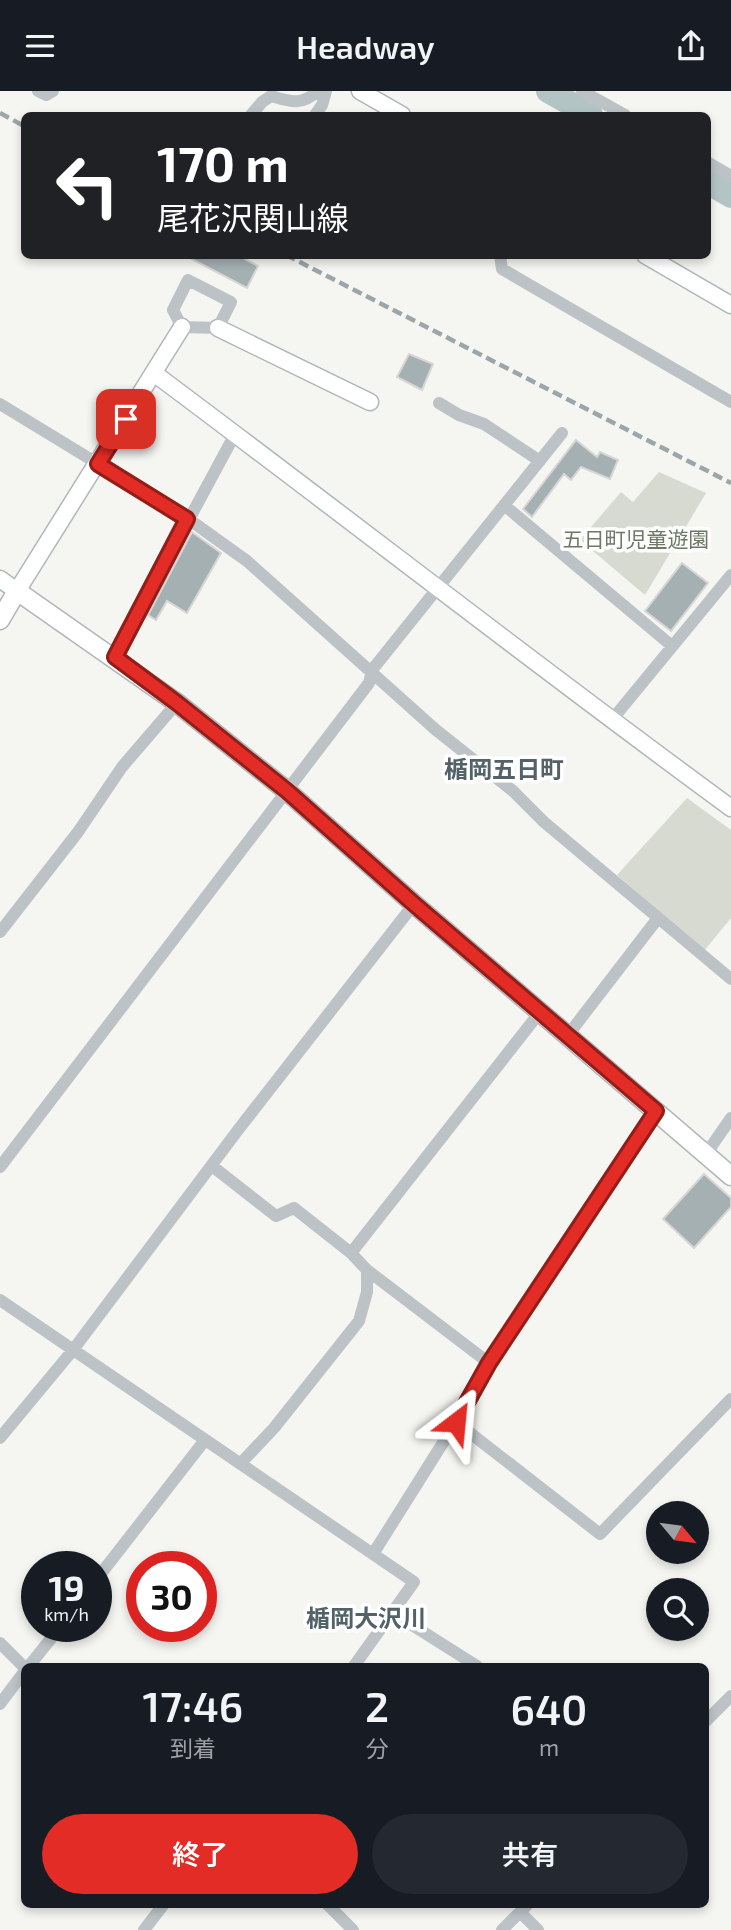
<!DOCTYPE html>
<html lang="ja">
<meta charset="utf-8">
<style>
body{margin:0;font-family:"Exo 2","Noto Sans JP",sans-serif;background:#242831;color:#f1f3f6;height:100vh;display:flex;flex-direction:column;font-size:26px;white-space:nowrap}
*{box-sizing:border-box;margin:0}
p{font-size:23px;color:#9ea1a6}
.icon{flex:none;width:38px;height:38px;fill:none;stroke:currentColor;stroke-width:2;stroke-linecap:round;stroke-linejoin:round}
.map{position:relative;flex:1;overflow:hidden}
.side{position:absolute;left:21px;top:1572px;width:688px;height:245px;display:flex;flex-direction:column;background:#171b24;border-radius:10px;box-shadow:0 4px 10px #0003}
.side>*{flex:none}
.hud{position:absolute;left:21px;top:21px;width:690px;height:147px;border-radius:10px;box-shadow:0 4px 10px #0003;background:#202124;color:#fff;overflow:hidden}
.needle{width:46px;rotate:119deg}
.fabs{position:absolute;left:646px;top:1410px;display:grid;gap:14px}
.fabs a{display:grid;place-items:center;width:63px;height:63px;border-radius:50%;background:#171b24;box-shadow:0 4px 10px #0003;font-size:35px}
.speed{position:absolute;left:21px;top:1460px;display:flex;gap:14px;font-size:35px;font-weight:700;text-align:center}
.speed>*{display:grid;place-content:center;width:91px;height:91px;border-radius:50%;background:#171b24;box-shadow:0 4px 10px #0003;line-height:1}
.speed small{font-size:18px;font-weight:400}
.speed .limit{border:10px solid #d22;background:#fff;color:#111}
.pin{position:absolute;display:grid;place-items:center;width:60px;height:60px;color:#fff;margin:-30px;border-radius:14px;box-shadow:0 4px 10px #0006}
.me{position:absolute;width:77px;margin:-38px;rotate:29deg;stroke-linejoin:round;filter:drop-shadow(0 0 5px #0008)}
.turn{display:flex;align-items:center;gap:24px;height:147px;padding:0 21px;font-size:32px}
.turn .icon{width:91px;height:91px;stroke-width:2.5}
.turn b{display:block;font-size:49px;line-height:60px}
.eta{display:flex;justify-content:space-evenly;align-items:center;height:119px;text-align:center}
.eta b{font-size:42px;font-weight:600;line-height:49px}
.action{display:flex;gap:14px;margin-top:auto;padding:14px 21px}
.action a{flex:1;height:80px;border-radius:42px;background:#e22c25;color:#fff;font-size:28px;font-weight:600;line-height:80px;text-align:center}
.action a+a{background:#242831;color:#f1f3f6}
header{display:flex;justify-content:space-between;align-items:center;height:91px;padding:0 21px;background:#171b24;font-size:32px;font-weight:600}
.map>svg:first-child{display:block}
.green{fill:#d6dad1}
.lines{fill:none;stroke-linecap:round;stroke-linejoin:round}
.river{stroke:#b3c4c5;stroke-width:24}
.building{fill:#a5b0b3;stroke:#d7d6d4;stroke-width:2}
.secondary-casing{stroke:#aeb7b9;stroke-width:19}
.primary-casing{stroke:#b0b6b9;stroke-width:21}
.street{stroke:#bcc2c5;stroke-width:12}
.secondary{stroke:#fff;stroke-width:16}
.primary{stroke:#fff;stroke-width:18}
.rail{stroke:#9ba6a9;stroke-width:4.5;stroke-dasharray:10 5;stroke-linecap:butt}
.route-casing{stroke:#931d18;stroke-width:18}
.route{stroke:#e22c25;stroke-width:12}
.labels{text-anchor:middle;dominant-baseline:central;stroke-width:7;stroke-linejoin:round;paint-order:stroke}
.park-label{font-size:21px;fill:#6c7a63;stroke:#fff}
.quarter-label{font-size:24px;font-weight:bold;fill:#526268;stroke:#fff}
</style>
<header><svg class="icon" aria-label="menu" viewBox="0 0 24 24"><path d="M4 6h16M4 12h16M4 18h16"/></svg>Headway<svg class="icon" aria-label="share" viewBox="0 0 24 24"><path d="M12 15V3M7 8l5-5 5 5M5 13v7h14v-7"/></svg></header>
<div class="map">
<svg width="731" height="1839" viewBox="0 0 731 1839">
<rect width="100%" height="100%" fill="#f5f5f2"/>
<path class="green" d="M 659,381 L 706,402 L 645,504 L 580,449 L 621,401 L 633,411 Z
M 687,707 L 731,739 L 731,827 L 704,860 L 617,784 Z"/>
<g class="lines">
<path class="river" d="M 548,0 L 591,24
M 707,91 L 731,105"/>
</g>
<path class="building" d="M 184,164 L 247,164 L 245,168 L 258,175 L 247,197 Z
M 409,263 L 433,273 L 422,299 L 397,286 Z
M 576,349 L 597,366 L 600,361 L 618,369 L 610,388 L 581,376 L 571,389 L 564,383 L 532,426 L 523,418 Z
M 192,441 L 221,462 L 187,522 L 167,510 L 156,529 L 148,524 Z
M 682,472 L 708,492 L 671,540 L 645,520 Z
M 704,1083 L 731,1107 L 731,1116 L 694,1157 L 663,1128 Z"/>
<g class="lines">
<defs>
<path id="secondary" d="M 360,0 L 402,24
M 645,164 L 731,214
M 218,237 L 370,311
M 155,283 C 348,427 537,575 731,717
M 0,488 L 17,500 L 182,236"/>
<path id="primary" d="M 0,529 L 17,500 L 177,612 L 287,700 L 414,813 L 731,1085"/>
</defs>
<use href="#secondary" class="secondary-casing"/>
<use href="#primary" class="primary-casing"/>
<path class="street" d="M 38,0 L 46,4 L 53,0
M 582,0 L 625,24
M 251,24 L 262,11 L 271,5 C 291,11 301,15 318,0
M 315,24 L 322,14 L 326,0
M 707,71 L 731,85
M 500,164 L 502,178 L 731,311
M 188,189 L 231,211 L 218,237 L 182,236 L 173,219 Z
M 439,312 L 459,324 L 484,333 L 540,370
M 0,313 L 187,427 L 247,470 L 436,639 L 513,700 L 544,731 L 731,888
M 504,414 L 672,555
M 115,566 L 235,343
M 611,630 L 731,484
M 0,841 L 78,741 L 122,676 L 177,612
M 568,944 L 658,827
M 706,1063 L 731,1027
M 212,1075 L 276,1125 L 294,1117 L 351,1162 L 367,1179 L 367,1201 L 359,1230 L 274,1337 L 240,1373
M 0,1076 L 369,592 L 372,579 L 562,342
M 351,1162 L 540,921
M 367,1179 L 489,1272
M 0,1209 L 414,1491 L 354,1575
M 456,1331 L 600,1443 L 731,1308
M 0,1347 L 73,1259 L 238,1039 L 414,813
M 373,1463 L 456,1331 L 489,1272 L 656,1020
M 96,1489 L 205,1349
M 393,1522 L 477,1575
M 0,1552 L 24,1576
M 29,1575 L 61,1535
M 0,1613 L 24,1581
M 705,1631 L 731,1605
M 327,1813 L 353,1839
M 520,1821 L 538,1839
M 144,1839 L 164,1813
M 502,1839 L 528,1813"/>
<use href="#secondary" class="secondary"/>
<use href="#primary" class="primary"/>
<path class="rail" d="M 0,22 L 24,35
M 286,164 L 731,392"/>
</g>
<g class="lines">
<defs>
<path id="route" d="M 126,328 L 98,373 L 187,428 L 115,566 L 177,612 L 287,700 L 414,813 L 656,1020 L 489,1272 L 456,1331"/>
</defs>
<use href="#route" class="route-casing"/>
<use href="#route" class="route"/>
</g>
<g class="labels">
<g class="park-label">
<text x="636" y="447">五日町児童遊園</text>
</g>
<g class="quarter-label">
<text x="504" y="677">楯岡五日町</text>
<text x="366" y="1526">楯岡大沢川</text>
</g>
</g>
</svg>
<div class="fabs">
<a><svg class="needle" viewBox="-14 -14 28 28"><path d="M0-13l5 13h-10z" fill="#e53935"/><path d="M0 13l5-13h-10z" fill="#9ea1a6"/></svg></a>
<a><svg class="icon" aria-label="search" viewBox="0 0 24 24"><circle cx="10" cy="10" r="6"/><path d="M15 15l6 6"/></svg></a>
</div>
<div class="speed"><div>19<small>km/h</small></div><div class="limit">30</div></div>
<div class="pin" style="left:126px;top:328px;background:#d93025"><svg class="icon" aria-label="arrive" viewBox="0 0 24 24"><path d="M6 21V4h12l-3 4 3 4H6"/></svg></div>
<svg class="me" style="left:456px;top:1331px" viewBox="-20 -20 40 40"><path d="M0-17L14 15 0 8-14 15z" fill="#e22c25" stroke="#fff" stroke-width="4"/></svg>
<div class="hud">
<div class="turn"><svg class="icon" aria-label="left" viewBox="0 0 24 24"><path d="M17 20v-9H6M10 6l-5 5 5 5"/></svg><div><b>170 m</b>尾花沢関山線</div></div>
</div>
<section class="side">
<div class="eta">
<div><b>17:46</b><p>到着</p></div>
<div><b>2</b><p>分</p></div>
<div><b>640</b><p>m</p></div>
</div>
<div class="action"><a>終了</a><a>共有</a></div>
</section>
</div>
